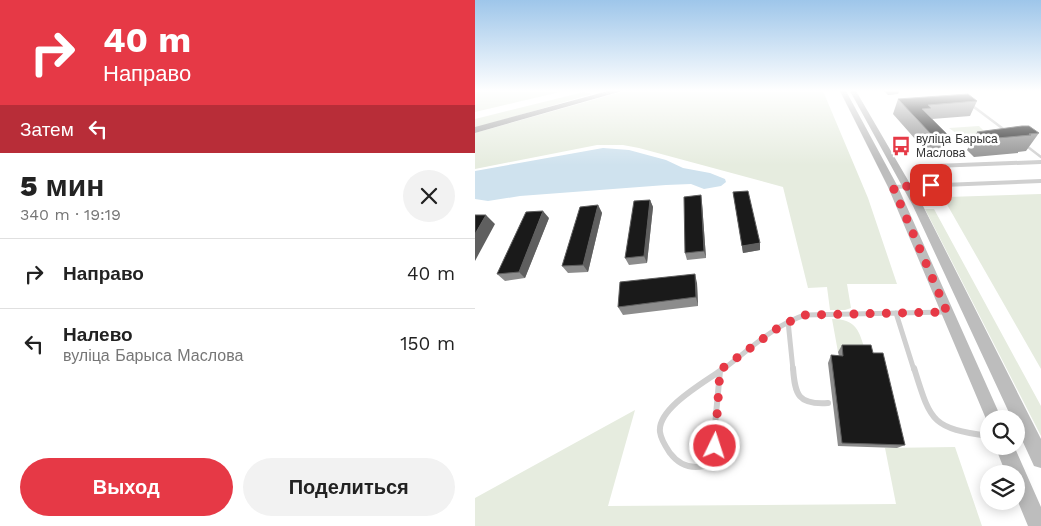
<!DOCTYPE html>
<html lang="ru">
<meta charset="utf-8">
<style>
body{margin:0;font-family:"Work Sans",sans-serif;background:#f2f2f2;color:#222;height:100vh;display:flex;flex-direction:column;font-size:19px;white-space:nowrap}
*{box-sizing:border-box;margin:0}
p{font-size:16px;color:#767676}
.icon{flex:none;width:28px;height:28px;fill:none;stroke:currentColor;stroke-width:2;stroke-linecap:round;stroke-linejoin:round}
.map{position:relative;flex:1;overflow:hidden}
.details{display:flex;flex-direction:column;background:#fff;width:475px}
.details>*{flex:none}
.banner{background:#e63946;color:#fff;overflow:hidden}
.buttons{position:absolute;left:505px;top:410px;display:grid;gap:10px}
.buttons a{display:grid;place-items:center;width:45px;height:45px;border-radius:50%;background:#fff;box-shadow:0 2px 12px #0003;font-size:25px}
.pin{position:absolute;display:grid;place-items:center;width:42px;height:42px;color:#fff;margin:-21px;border-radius:10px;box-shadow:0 2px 8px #0006}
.me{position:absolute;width:55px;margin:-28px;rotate:4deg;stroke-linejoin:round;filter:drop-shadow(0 0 4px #0008)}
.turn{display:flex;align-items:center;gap:18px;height:105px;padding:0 20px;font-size:22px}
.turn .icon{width:65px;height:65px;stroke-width:2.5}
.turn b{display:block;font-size:35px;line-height:42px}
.then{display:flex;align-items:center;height:48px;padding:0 20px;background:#0003;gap:10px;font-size:19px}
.round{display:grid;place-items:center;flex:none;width:52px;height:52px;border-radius:26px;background:#f2f2f2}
.headline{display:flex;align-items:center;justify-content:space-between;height:85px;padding:0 20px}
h1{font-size:30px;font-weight:800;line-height:38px}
.primary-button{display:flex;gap:10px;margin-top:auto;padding:10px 20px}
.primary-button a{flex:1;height:58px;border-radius:30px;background:#e63946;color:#fff;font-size:20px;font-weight:800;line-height:58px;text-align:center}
.primary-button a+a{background:#f2f2f2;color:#222}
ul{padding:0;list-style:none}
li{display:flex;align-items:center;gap:15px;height:70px;padding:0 20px;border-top:1px solid #e0e0e0}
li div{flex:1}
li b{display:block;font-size:19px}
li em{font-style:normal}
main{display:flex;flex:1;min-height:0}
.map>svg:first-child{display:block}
.green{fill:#e6ecdf}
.water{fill:#cfe2ee}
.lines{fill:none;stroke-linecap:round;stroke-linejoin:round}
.service-far3{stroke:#d0d0d0;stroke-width:2.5}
.service-far2{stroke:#d0d0d0;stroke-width:4}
.service-far1{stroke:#d0d0d0;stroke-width:5}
.service{stroke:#d0d0d0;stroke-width:6}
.minor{fill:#d0d0d0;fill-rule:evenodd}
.secondary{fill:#bdbdbd;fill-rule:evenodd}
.trunk{fill:#a2a2a2;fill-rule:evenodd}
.wall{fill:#8c8c8c}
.shaded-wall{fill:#5f5f5f}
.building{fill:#1a1a1a;stroke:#5f5f5f}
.route{stroke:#e63946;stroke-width:9;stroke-dasharray:0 16.2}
.labels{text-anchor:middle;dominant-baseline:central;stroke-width:5;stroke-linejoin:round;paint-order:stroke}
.far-poi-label{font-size:12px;fill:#333;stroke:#fff;text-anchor:start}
</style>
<main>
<section class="details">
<div class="banner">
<div class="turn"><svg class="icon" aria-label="right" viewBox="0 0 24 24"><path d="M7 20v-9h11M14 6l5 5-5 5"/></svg><div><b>40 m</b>Направо</div></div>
<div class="then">Затем<svg class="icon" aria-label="left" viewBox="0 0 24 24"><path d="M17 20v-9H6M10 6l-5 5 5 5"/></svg></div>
</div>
<div class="headline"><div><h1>5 мин</h1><p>340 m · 19:19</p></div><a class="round"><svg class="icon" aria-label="close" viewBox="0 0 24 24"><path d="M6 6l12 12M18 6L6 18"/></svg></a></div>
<ul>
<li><svg class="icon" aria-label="right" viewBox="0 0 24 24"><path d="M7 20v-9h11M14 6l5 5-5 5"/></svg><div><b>Направо</b></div><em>40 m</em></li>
<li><svg class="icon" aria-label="left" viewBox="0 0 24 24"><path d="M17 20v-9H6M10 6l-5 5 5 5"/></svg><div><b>Налево</b><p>вуліца Барыса Маслова</p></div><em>150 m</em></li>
</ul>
<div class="primary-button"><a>Выход</a><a>Поделиться</a></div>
</section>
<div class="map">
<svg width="566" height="526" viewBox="0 0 566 526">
<rect width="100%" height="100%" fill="#fff"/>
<path class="green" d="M 0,91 L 89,91 L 0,112 Z
M 150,91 L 348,91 L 393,198 L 422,284 L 372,284 L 376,308 L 370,310 L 355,310 L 352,287 L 333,288 L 308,187 L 164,148 L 148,145 L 122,145 L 0,169 L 0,133 Z
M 109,92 L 117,94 L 0,128 L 0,119 Z
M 504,126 L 514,136 L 489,139 L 474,128 Z
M 566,194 L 566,369 L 470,201 L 472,197 Z
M 450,209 L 459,209 L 566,406 L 566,436 Z
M 357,319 C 382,319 384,331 391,353 L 363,352 Z
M 160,410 L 133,506 L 421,504 L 410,448 L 480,447 L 507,526 L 0,526 L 0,498 Z"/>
<path class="water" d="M 128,148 L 154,150 L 191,160 L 208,168 L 235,173 L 250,179 L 251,182 L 246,186 L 229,189 L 216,184 L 191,185 L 45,196 L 13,201 L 0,199 L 0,171 Z"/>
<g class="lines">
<path class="service-far3" d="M 495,104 L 531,131
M 549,144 L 566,157"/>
<path class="service-far2" d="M 459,166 L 566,162"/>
<path class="service-far1" d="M 421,313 L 439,370
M 313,321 L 318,370
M 247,370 C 273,351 299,325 330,315 L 471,312"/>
<path class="service" d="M 318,368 C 320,395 323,405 353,403
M 439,368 C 456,422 456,428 514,436
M 245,371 L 237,458 L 229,466 C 215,469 204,465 195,453 C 191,447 186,440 185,432 C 182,409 228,383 245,371 Z
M 245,371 L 248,368"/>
<path class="minor" d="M 566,179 L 566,183 L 418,189 L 414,187 L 418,185 Z"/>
<path class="secondary" d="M 365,91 L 371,91 L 423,187 L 524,413 L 527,419 L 514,419 L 514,426 L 413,187 Z
M 375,91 L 381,91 L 448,206 L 566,439 L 566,468 L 559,466 L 541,427 L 541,419 L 537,419 L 438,206 Z
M 520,446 L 539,446 L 566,507 L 566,526 L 553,526 L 541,497 L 541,474 L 531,474 Z"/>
<path class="trunk" d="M 133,91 L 147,91 L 0,133 L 0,127 Z"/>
</g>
<path class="wall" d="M 409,91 L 424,91 L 423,94 L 413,95 Z
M 423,99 L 502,101 L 495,116 L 457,119 L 474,136 L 466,151 L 456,152 L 449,149 L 418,114 Z
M 502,132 L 564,133 L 551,151 L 543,152 L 543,153 L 499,157 L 492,150 Z
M 258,192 L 285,250 L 268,253 Z
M 175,200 L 178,207 L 172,263 L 154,265 L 150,258 Z
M 227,203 L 231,258 L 212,260 L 210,253 Z
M 123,205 L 127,213 L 113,272 L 93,273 L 87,266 Z
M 74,218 L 50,278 L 30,281 L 22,274 Z
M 222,283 L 223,306 L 148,315 L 143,307 Z
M 367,345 L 398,353 L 430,445 L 422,448 L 363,446 L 353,363 L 356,355 L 364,356 L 363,352 Z"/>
<path class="shaded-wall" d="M 226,195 L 227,203 L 231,258 L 229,251 Z
M 175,200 L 178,207 L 172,263 L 169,256 Z
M 123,205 L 127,213 L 113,272 L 108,265 Z
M 68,211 L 74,218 L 50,278 L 44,272 Z
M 11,215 L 20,224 L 0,261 L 0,234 Z
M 285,243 L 285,250 L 268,253 L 267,246 Z
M 220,274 L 222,283 L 223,306 L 221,297 Z"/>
<path class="building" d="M 493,94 L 502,101 L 453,105 L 456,108 L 447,109 L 474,136 L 463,137 L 456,134 L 423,99 Z
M 547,126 L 554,126 L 564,133 L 554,134 L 556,135 L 511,139 L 502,132 Z
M 273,191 L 285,243 L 267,246 L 258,192 Z
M 226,195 L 229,251 L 210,253 L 209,197 Z
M 175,200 L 169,256 L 150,258 L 159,201 Z
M 123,205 L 108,265 L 87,266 L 105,207 Z
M 68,211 L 44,272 L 22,274 L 51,212 Z
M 0,215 L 11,215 L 0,234 Z
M 220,274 L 221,297 L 143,307 L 145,282 Z
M 367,345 L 396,345 L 398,353 L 408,353 L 430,445 L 367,443 L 356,355 L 368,356 Z"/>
<linearGradient id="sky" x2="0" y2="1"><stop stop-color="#9ec6ea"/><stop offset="0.55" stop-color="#fff"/><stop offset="1" stop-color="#fff" stop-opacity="0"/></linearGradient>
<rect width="566" height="165" fill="url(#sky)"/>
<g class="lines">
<path class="route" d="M 240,446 L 245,370 L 307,325 L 330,315 L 472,312 L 418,187 L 456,185"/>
</g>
<defs>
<symbol id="bus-bare" viewBox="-9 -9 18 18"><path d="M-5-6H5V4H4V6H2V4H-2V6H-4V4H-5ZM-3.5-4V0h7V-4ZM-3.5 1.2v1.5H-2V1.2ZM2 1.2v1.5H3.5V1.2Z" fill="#e63946" stroke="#fff" stroke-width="2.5" paint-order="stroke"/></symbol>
</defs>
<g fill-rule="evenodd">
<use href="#bus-bare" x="412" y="132" width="28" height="28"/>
</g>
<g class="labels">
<g class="far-poi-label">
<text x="441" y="139">вуліца Барыса<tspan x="441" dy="14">Маслова</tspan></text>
</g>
</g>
</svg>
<div class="buttons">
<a><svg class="icon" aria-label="search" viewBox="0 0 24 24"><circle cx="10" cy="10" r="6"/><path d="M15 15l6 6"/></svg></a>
<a><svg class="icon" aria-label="layers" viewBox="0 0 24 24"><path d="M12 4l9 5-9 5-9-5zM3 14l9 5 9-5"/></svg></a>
</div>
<div class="pin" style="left:456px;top:185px;background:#d93025"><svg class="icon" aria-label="arrive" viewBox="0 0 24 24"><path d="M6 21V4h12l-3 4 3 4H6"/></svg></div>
<svg class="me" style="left:240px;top:446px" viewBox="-20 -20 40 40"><circle r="17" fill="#e63946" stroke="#fff" stroke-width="3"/><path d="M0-11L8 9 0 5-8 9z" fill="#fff"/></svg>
</div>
</main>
